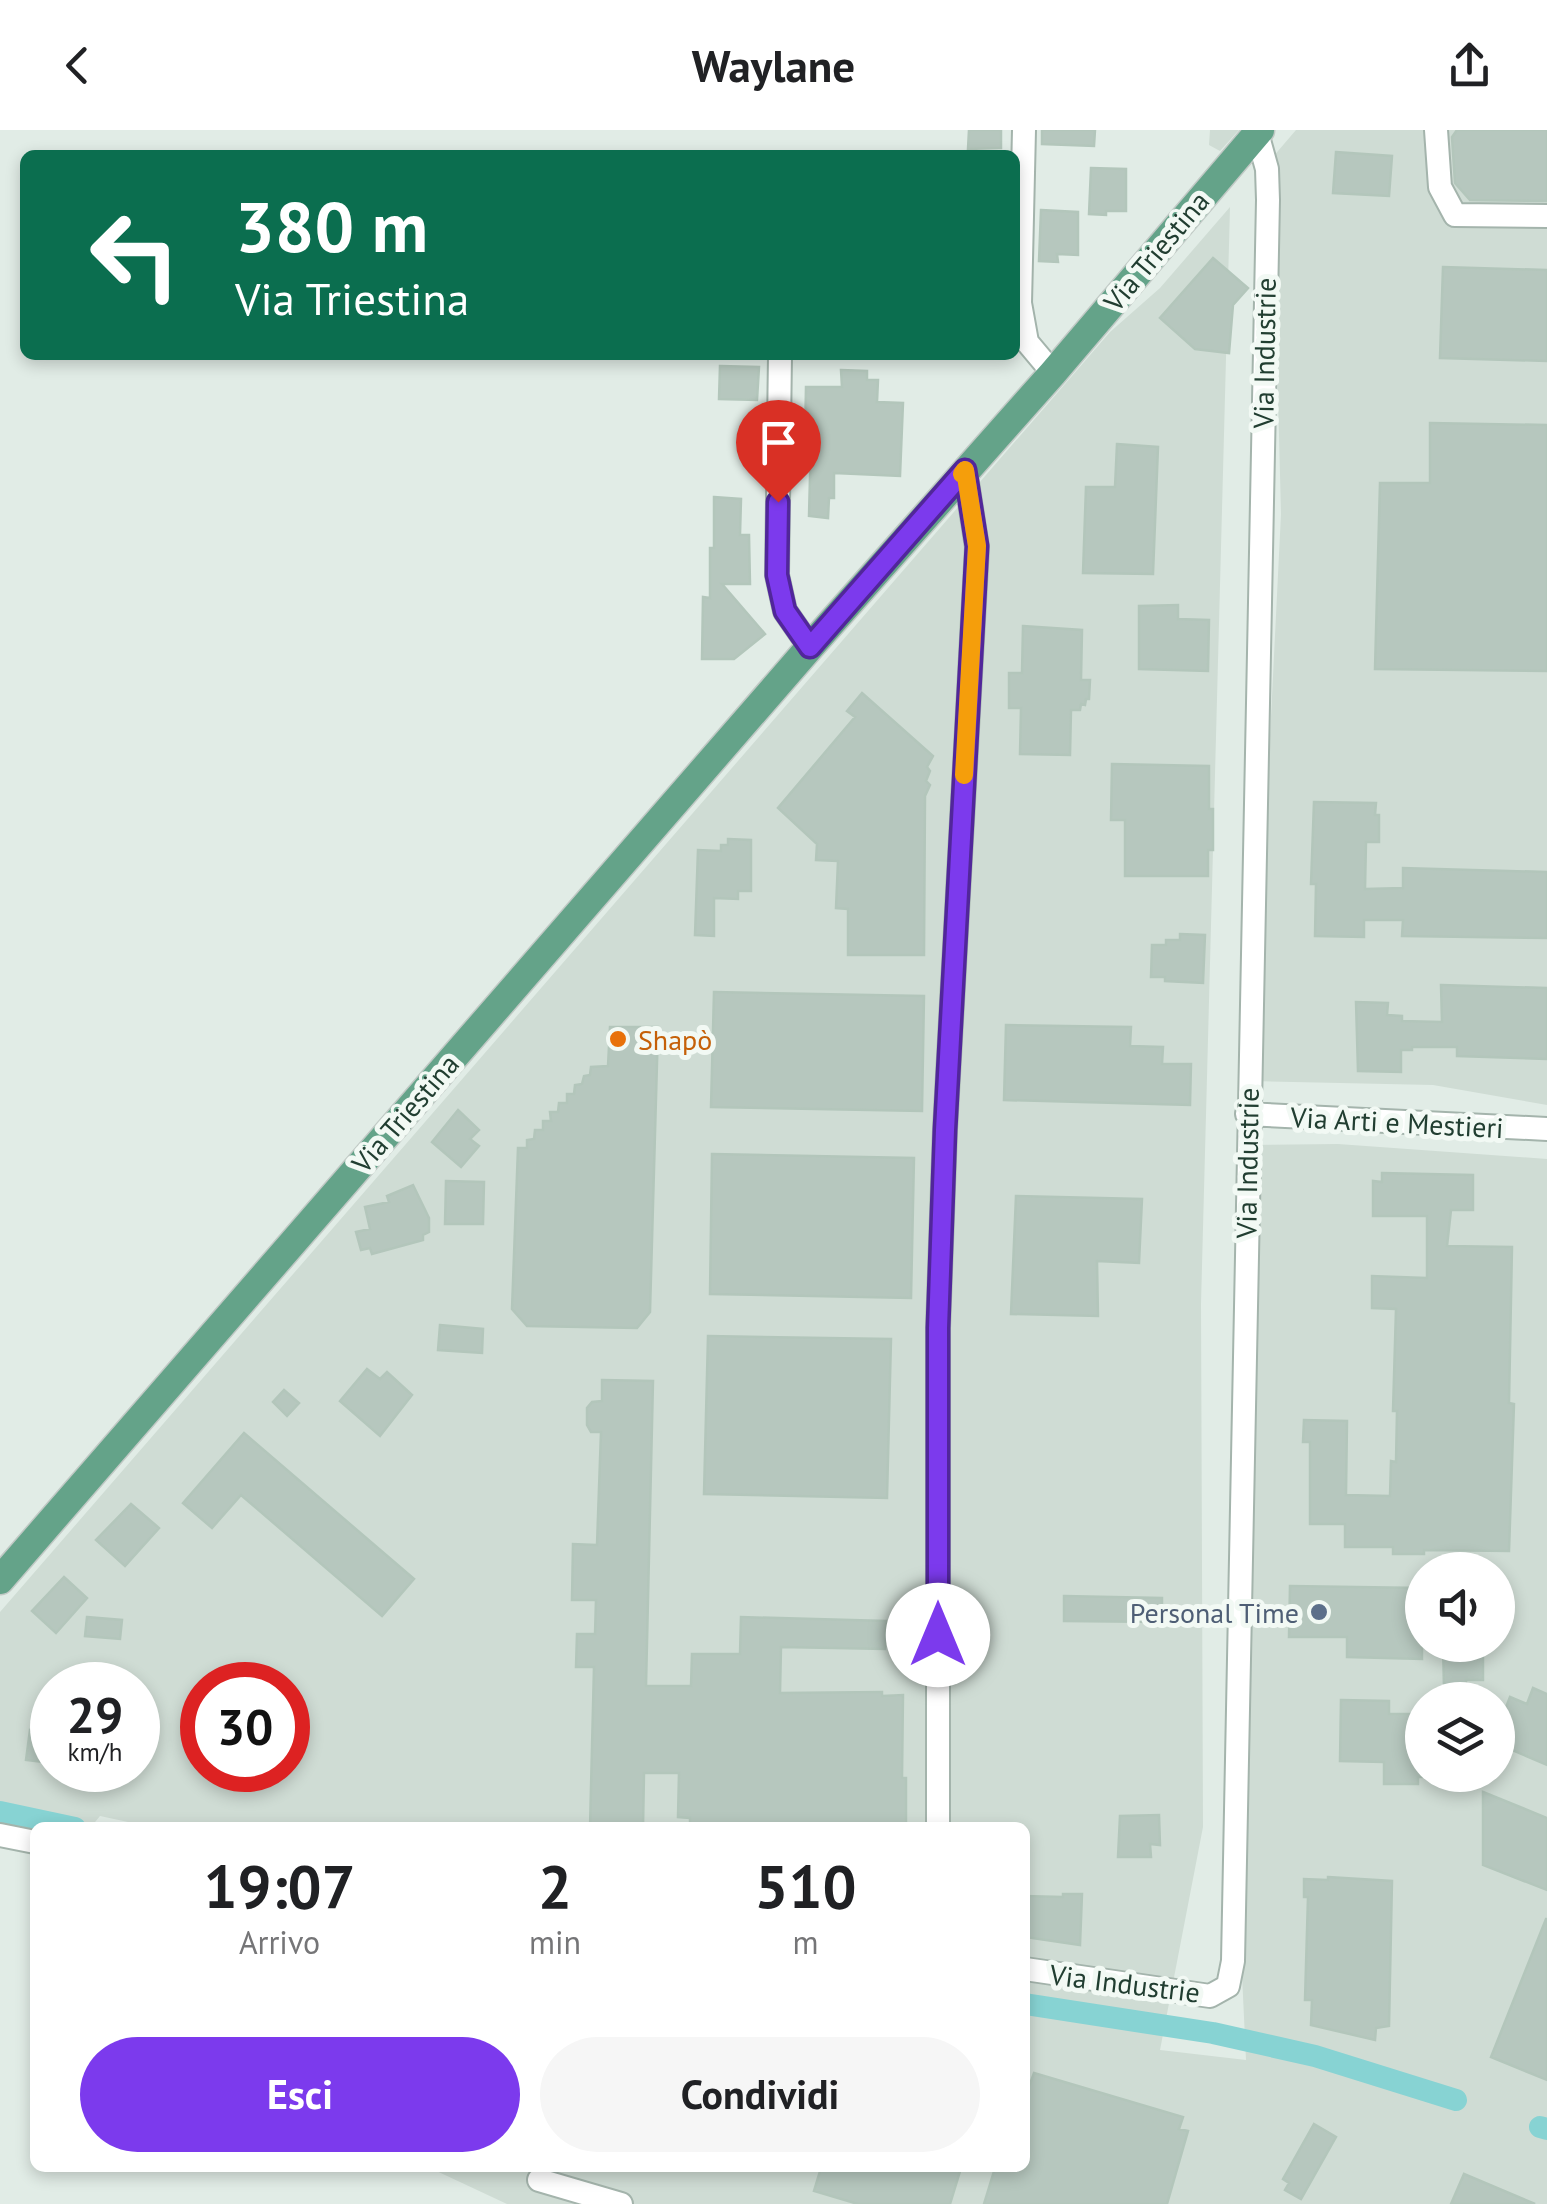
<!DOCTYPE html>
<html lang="it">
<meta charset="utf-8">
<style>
body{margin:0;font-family:"PT Sans",sans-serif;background:#f6f6f6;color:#202124;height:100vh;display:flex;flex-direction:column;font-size:38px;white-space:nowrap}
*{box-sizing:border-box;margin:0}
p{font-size:32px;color:#757577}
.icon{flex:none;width:55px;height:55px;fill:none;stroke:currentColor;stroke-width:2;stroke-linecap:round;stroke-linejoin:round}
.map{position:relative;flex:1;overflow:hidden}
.sheet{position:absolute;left:30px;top:1692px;width:1000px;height:350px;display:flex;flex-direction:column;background:#fff;border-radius:15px;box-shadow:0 5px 15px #0003}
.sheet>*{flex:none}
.hud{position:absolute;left:20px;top:20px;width:1000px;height:210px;border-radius:15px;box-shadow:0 5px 15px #0003;background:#0b6e4f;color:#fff;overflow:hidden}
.tools{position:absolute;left:1405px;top:1422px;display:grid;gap:20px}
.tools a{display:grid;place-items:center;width:110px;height:110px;border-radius:50%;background:#fff;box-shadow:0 5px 15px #0003;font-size:50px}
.speed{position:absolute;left:30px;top:1532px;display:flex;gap:20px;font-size:50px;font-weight:700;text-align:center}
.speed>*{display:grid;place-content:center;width:130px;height:130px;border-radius:50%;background:#fff;box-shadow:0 5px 15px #0003;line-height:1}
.speed small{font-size:25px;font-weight:400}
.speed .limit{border:15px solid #d22;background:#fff;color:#111}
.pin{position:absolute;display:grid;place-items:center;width:85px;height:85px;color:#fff;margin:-102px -42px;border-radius:50% 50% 50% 0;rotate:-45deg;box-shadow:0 0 10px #0007}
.pin .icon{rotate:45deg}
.me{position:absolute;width:110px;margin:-55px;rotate:0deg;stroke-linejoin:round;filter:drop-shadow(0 0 8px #0008)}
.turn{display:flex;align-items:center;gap:35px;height:210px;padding:0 50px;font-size:45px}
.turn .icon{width:130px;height:130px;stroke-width:2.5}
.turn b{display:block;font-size:70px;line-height:85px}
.eta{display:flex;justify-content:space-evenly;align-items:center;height:170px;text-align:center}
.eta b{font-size:60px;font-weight:700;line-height:70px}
.action{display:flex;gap:20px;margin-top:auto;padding:20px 50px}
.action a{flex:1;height:115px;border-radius:60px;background:#7c3aed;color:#fff;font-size:40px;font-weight:700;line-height:115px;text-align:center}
.action a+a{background:#f6f6f6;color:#202124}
header{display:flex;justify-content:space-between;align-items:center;height:130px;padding:0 50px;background:#fff;font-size:45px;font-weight:700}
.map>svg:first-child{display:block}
.built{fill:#cfdcd4;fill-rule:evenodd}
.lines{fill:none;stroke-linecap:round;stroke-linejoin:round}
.canal{stroke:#87d3d3;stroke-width:22}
.building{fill:#b6c7be;stroke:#b3c6bb;stroke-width:2.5}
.minor-casing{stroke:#a4b4ac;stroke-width:26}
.major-casing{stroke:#c1c9c5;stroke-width:31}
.minor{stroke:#fff;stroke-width:22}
.major{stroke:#64a389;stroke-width:28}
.route-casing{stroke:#51269a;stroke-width:25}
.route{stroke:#7c3aed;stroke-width:18}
.slow{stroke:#f59e0b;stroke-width:18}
.food-dot{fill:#e8710a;stroke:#f2f9f4;stroke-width:4}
.service-dot{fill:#5c6f8a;stroke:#f2f9f4;stroke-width:4}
.labels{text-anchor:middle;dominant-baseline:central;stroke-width:10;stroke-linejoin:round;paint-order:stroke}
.street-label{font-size:28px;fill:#213e31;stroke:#f2f9f4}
.food-label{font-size:28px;fill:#c56008;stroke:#f2f9f4;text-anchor:start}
.service-label{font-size:28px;fill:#4e5e75;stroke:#f2f9f4;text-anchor:end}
</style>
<header><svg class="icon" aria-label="back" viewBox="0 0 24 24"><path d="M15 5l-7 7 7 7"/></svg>Waylane<svg class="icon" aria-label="share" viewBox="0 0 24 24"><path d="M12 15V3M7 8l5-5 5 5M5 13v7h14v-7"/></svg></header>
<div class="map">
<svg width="1547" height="2074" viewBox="0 0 1547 2074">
<rect width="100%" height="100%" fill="#e1ece6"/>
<path class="built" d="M 1210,0 L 1239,0 L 1220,21 L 1209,15 Z
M 1296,0 L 1547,0 L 1547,975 L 1433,955 L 1253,951 L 1281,384 L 1272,28 Z
M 1230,77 L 1201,1174 L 1203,1697 L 1160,1920 L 1246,1930 L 1238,1759 L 1250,1015 L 1338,1014 L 1547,1029 L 1547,2074 L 507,2074 L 430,2038 L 1025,2038 L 1025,1698 L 156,1698 L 100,1686 L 91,1697 L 35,1698 L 35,1714 L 0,1706 L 0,1482 L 1110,202 L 1160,158 ZM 1422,1440 L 1498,1440 L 1498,1515 L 1422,1515 ZM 52,1555 L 138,1555 L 138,1640 L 52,1640 ZM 202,1555 L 288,1555 L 288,1640 L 202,1640 ZM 1422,1570 L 1498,1570 L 1498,1645 L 1422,1645 Z"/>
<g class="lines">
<path class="canal" d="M 0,1682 L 75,1698
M 1025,1874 L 1213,1903 L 1315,1926 L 1456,1970
M 1540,1997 L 1547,1999"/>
</g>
<path class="building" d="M 969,0 L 1001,0 L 1001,18 L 968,19 Z
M 1042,0 L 1095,0 L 1094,16 L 1042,14 Z
M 1457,0 L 1547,0 L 1547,71 L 1470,70 L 1455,53 L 1452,7 Z
M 1336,22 L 1392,26 L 1389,66 L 1333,63 Z
M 1091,38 L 1126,39 L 1126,81 L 1106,81 L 1106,85 L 1089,84 Z
M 1041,80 L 1078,82 L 1078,125 L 1057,124 L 1058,132 L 1039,131 Z
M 1213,128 L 1248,158 L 1233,175 L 1229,223 L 1195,219 L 1160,188 Z
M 1443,137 L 1547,140 L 1547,231 L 1440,228 Z
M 720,236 L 759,237 L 757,270 L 719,269 Z
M 841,240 L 867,241 L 867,250 L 878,250 L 877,272 L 903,273 L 900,346 L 834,343 L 834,368 L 829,368 L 828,388 L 809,386 L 811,308 L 805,308 L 806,257 L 842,257 Z
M 1430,293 L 1547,295 L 1547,541 L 1375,539 L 1380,353 L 1430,353 Z
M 1117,314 L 1158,317 L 1153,444 L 1083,443 L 1086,357 L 1115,357 Z
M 714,367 L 741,369 L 740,405 L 749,405 L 750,454 L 722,454 L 765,504 L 734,529 L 702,529 L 703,467 L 710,468 L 710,418 L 714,418 Z
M 1178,475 L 1178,489 L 1209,490 L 1208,541 L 1139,539 L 1139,476 Z
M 1023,496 L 1082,500 L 1081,550 L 1090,550 L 1089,569 L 1086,569 L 1085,575 L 1081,574 L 1080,580 L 1071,580 L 1070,625 L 1020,624 L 1021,578 L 1009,578 L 1009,543 L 1022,543 Z
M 862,563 L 933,626 L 927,637 L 930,641 L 926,651 L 930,655 L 925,666 L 924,825 L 848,825 L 848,779 L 836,778 L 838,731 L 816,730 L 817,714 L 778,678 L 855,587 L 847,581 Z
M 1112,634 L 1209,636 L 1209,679 L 1213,679 L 1213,720 L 1208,720 L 1208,746 L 1125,746 L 1125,690 L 1111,690 Z
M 1314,672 L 1376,673 L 1375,685 L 1379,685 L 1379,712 L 1366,712 L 1365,759 L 1403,758 L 1403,738 L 1547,742 L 1547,808 L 1402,806 L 1403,790 L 1364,790 L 1364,807 L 1315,806 L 1316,754 L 1311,754 Z
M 728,709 L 751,710 L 751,761 L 738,761 L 738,769 L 714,768 L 714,806 L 695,805 L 698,720 L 721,721 L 721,715 L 728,715 Z
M 1180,804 L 1205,805 L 1203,853 L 1165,851 L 1165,847 L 1151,847 L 1152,815 L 1166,815 L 1166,810 L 1180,810 Z
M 1441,855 L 1547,858 L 1547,929 L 1457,926 L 1457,917 L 1412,917 L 1412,920 L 1401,920 L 1401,942 L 1358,941 L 1356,872 L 1388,873 L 1387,885 L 1402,886 L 1402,891 L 1442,892 Z
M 714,862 L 924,866 L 922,981 L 711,977 Z
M 1006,895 L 1131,897 L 1130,916 L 1163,917 L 1162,934 L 1191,934 L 1190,975 L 1004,970 Z
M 610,897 L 658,897 L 650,1182 L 637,1198 L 527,1196 L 512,1179 L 518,1018 L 527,1018 L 527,1010 L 534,1009 L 535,1000 L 543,1000 L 543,991 L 551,991 L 550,982 L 558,982 L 559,973 L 567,973 L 567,964 L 574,964 L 575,955 L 582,954 L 584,946 L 590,945 L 591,937 L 608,936 Z
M 458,980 L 479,1000 L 470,1009 L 479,1016 L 461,1037 L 432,1012 Z
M 712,1024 L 914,1028 L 911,1168 L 710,1164 Z
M 1382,1043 L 1473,1045 L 1473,1080 L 1451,1080 L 1447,1116 L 1512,1117 L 1509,1273 L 1514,1274 L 1509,1421 L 1424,1420 L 1424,1424 L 1393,1424 L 1393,1417 L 1345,1417 L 1345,1394 L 1310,1394 L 1310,1312 L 1303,1312 L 1304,1290 L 1347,1291 L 1346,1365 L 1390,1366 L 1391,1331 L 1396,1332 L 1397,1281 L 1393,1281 L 1396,1179 L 1372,1178 L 1372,1146 L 1427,1148 L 1427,1086 L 1373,1086 L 1373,1051 L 1382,1052 Z
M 446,1051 L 484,1052 L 483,1094 L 445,1094 Z
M 413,1055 L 429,1088 L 429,1102 L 423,1105 L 423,1110 L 372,1124 L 370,1118 L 361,1120 L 356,1102 L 370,1099 L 365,1077 L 389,1072 L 387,1066 Z
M 1016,1066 L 1142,1069 L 1139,1133 L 1097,1131 L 1098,1186 L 1011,1184 Z
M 440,1195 L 483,1199 L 482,1223 L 438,1220 Z
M 708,1206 L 891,1209 L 887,1368 L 704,1364 Z
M 367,1239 L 380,1249 L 387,1242 L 412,1265 L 380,1306 L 340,1271 Z
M 602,1250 L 653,1251 L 646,1556 L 691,1556 L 692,1524 L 740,1524 L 741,1487 L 886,1491 L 885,1519 L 781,1517 L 780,1563 L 882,1562 L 882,1566 L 903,1565 L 902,1648 L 906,1648 L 906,1698 L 690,1698 L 690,1688 L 678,1687 L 679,1643 L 644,1643 L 643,1698 L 590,1698 L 594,1537 L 576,1537 L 577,1504 L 595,1504 L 596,1470 L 572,1470 L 573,1414 L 597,1415 L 601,1302 L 591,1302 L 587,1295 L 587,1278 L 592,1272 L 602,1271 Z
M 284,1260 L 299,1273 L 287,1286 L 273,1272 Z
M 244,1303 L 414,1449 L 382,1486 L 241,1365 L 212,1398 L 183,1373 Z
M 131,1374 L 159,1398 L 125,1436 L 96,1410 Z
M 64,1447 L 87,1468 L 56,1503 L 32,1481 Z
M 1290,1456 L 1422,1458 L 1422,1529 L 1347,1527 L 1347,1507 L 1289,1507 Z
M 1064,1466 L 1162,1468 L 1162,1492 L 1064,1491 Z
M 87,1487 L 122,1490 L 120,1509 L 85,1506 Z
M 1443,1515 L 1483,1515 L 1483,1550 L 1466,1550 L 1466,1558 L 1444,1558 Z
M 1533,1558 L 1547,1564 L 1547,1635 L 1498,1614 L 1498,1598 L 1510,1567 L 1527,1574 Z
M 1341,1570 L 1389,1571 L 1389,1584 L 1422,1584 L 1422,1647 L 1418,1647 L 1418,1654 L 1384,1654 L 1384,1632 L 1340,1631 Z
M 30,1600 L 52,1603 L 52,1633 L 26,1630 Z
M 1483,1662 L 1547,1688 L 1547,1760 L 1483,1735 Z
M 1159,1685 L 1160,1715 L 1150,1714 L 1151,1727 L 1118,1727 L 1120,1686 Z
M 1328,1747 L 1392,1751 L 1389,1896 L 1376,1898 L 1375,1910 L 1311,1895 L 1312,1870 L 1305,1870 L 1308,1767 L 1304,1767 L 1304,1749 L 1328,1750 Z
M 1063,1764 L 1082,1764 L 1080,1815 L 1025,1807 L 1025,1766 L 1063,1767 Z
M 1546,1789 L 1547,1789 L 1547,1950 L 1491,1927 Z
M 1034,1943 L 1183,1987 L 1179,1999 L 1188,2001 L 1167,2074 L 984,2074 L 995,2038 L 1025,2038 L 1025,1952 L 1030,1954 Z
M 1314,1994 L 1336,2007 L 1301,2069 L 1285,2060 L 1289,2053 L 1283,2049 Z
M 821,2038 L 961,2038 L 950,2074 L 858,2074 L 814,2061 Z
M 1464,2044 L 1535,2074 L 1451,2074 Z"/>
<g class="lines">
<defs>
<path id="minor" d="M 1024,0 L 1020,173 L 1027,212 L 1053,243
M 1436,0 L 1440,57 L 1455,85 L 1547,86
M 780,225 L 777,445 L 785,481 L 810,517
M 1247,984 L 1547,999
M 938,1698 L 938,1198 L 945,1000 L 977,417 L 965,340
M 0,1705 L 35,1712
M 1025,1839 L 1210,1866 L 1228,1856 L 1233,1831 L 1268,70 L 1267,39 L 1257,3
M 539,2050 L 621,2074"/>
<path id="major" d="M 0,1450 L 810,517 L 1053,243 L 1260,0"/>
</defs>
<use href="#minor" class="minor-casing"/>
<use href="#major" class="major-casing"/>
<use href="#minor" class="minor"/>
<use href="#major" class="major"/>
</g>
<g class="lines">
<defs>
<path id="route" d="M 778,372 L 777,445 L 785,481 L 810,517 L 965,340 L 977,416 L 945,1000 L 938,1198 L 938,1505"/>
</defs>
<use href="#route" class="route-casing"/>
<use href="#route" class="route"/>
<path class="slow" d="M 962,344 L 965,340 L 977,416 L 964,645"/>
</g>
<circle class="food-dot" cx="618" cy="909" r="10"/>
<circle class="service-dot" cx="1319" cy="1482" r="10"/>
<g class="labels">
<g class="street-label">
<text transform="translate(1156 121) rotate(-50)">Via Triestina</text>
<text transform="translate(1264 223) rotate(-89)">Via Industrie</text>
<text transform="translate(405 983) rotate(-49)">Via Triestina</text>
<text transform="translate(1397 992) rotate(3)">Via Arti e Mestieri</text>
<text transform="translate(1247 1033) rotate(-89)">Via Industrie</text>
<text transform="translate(1125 1853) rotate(7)">Via Industrie</text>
</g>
<g class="food-label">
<text x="638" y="909">Shapò</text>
</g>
<g class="service-label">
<text x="1299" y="1482">Personal Time</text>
</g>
</g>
</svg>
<div class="tools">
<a><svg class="icon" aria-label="sound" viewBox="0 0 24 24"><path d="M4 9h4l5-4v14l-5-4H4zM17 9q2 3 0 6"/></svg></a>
<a><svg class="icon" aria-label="layers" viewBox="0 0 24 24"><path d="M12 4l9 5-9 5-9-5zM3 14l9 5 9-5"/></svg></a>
</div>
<div class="speed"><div>29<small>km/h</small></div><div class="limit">30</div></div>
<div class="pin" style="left:778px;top:372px;background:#d93025"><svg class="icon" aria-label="arrive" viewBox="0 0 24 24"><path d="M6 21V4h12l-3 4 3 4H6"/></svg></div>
<svg class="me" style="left:938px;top:1505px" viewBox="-20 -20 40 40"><circle r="19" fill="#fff"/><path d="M0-13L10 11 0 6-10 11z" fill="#7c3aed"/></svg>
<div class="hud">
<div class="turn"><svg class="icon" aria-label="left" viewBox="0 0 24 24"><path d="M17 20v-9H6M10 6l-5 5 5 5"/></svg><div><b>380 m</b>Via Triestina</div></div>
</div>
<section class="sheet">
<div class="eta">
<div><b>19:07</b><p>Arrivo</p></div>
<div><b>2</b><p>min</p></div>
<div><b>510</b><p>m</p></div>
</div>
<div class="action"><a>Esci</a><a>Condividi</a></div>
</section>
</div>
